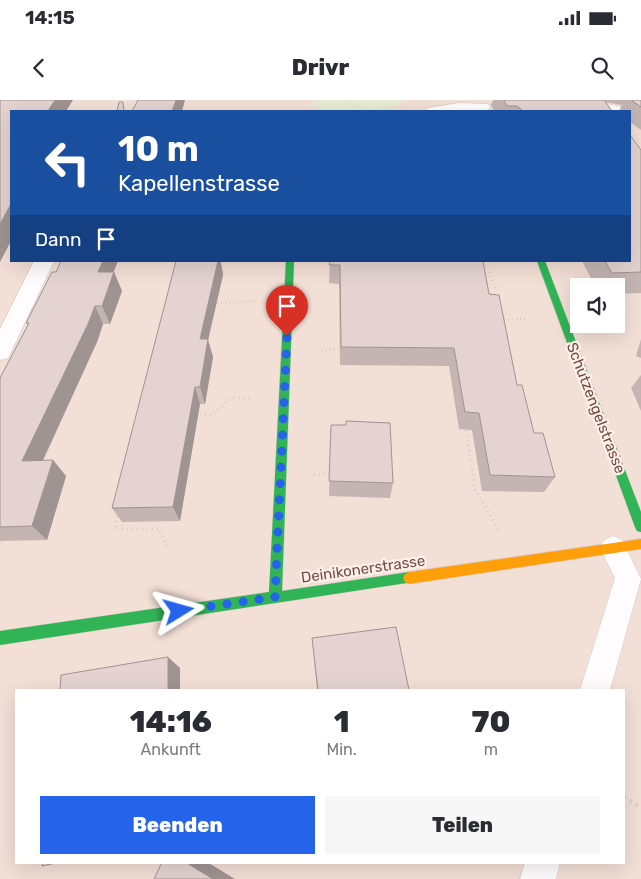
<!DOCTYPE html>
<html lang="de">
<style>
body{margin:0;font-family:Rubik,sans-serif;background:#f7f7f7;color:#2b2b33;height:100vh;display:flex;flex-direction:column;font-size:19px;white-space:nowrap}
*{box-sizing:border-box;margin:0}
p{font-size:16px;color:#7c7c81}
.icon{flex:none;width:28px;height:28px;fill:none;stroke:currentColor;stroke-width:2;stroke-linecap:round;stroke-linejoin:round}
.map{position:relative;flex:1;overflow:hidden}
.side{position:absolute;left:15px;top:589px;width:610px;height:175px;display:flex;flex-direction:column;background:#fff;border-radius:0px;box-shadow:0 5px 20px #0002}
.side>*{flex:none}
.banner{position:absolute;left:10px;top:10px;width:621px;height:152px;border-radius:0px;box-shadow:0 5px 20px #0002;background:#1a4fa0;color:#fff;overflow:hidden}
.tools{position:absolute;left:570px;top:178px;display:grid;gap:10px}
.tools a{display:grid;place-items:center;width:55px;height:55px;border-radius:0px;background:#fff;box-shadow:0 5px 20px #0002;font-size:25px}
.pin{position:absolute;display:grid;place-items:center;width:42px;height:42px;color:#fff;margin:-51px -21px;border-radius:50% 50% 50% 0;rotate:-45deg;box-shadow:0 0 5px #0007}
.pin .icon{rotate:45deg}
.me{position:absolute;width:55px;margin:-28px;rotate:82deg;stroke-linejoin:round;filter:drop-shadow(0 0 4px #0008)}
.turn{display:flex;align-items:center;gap:18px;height:105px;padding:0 25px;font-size:22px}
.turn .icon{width:65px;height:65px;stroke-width:2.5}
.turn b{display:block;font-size:35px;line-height:42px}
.then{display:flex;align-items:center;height:48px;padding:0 25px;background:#0003;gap:10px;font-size:19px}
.eta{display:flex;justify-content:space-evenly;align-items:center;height:85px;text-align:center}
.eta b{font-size:30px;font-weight:800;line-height:35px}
.cta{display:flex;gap:10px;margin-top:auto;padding:10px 25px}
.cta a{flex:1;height:58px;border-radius:0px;background:#2563eb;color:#fff;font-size:20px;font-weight:800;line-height:58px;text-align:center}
.cta a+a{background:#f7f7f7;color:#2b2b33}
.status{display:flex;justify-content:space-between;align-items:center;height:35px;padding:0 25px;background:#fff;direction:ltr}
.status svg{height:14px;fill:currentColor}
header{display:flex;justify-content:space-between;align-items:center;height:65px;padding:0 25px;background:#fff;font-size:22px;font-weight:800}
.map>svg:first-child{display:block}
.residential{fill:#f2dfd6;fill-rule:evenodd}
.green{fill:#e9ecd2}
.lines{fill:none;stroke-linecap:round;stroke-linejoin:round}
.lane-casing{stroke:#d6c9c5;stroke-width:1}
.street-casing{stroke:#d6c9c5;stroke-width:1}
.fast-casing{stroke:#d6c8c4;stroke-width:1}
.slow-casing{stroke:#d6c8c4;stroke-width:1}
.path-far3{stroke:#d8ccc9;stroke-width:2;stroke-dasharray:0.5 2.5;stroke-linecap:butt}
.path-far2{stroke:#d8ccc9;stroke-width:2.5;stroke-dasharray:1 3;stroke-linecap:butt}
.path-far1{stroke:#d8ccc9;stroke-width:3;stroke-dasharray:1 4;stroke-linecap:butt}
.path{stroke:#d8ccc9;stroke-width:4.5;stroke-dasharray:2 5;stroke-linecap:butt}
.lane{fill:#fefcfc;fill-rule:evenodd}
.street{fill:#fefcfc;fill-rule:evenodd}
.fast{fill:#30b455;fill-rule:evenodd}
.slow{fill:#ff9f0a;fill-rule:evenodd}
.wall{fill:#c4b5b3}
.shaded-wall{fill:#a09492}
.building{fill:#e4d3d0;stroke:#a09492}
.route{stroke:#2563eb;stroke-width:9;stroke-dasharray:0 16.2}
.labels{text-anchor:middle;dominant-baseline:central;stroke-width:4.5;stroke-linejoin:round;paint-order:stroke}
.street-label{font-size:15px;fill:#764c47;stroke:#fff1ea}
</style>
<div class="status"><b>14:15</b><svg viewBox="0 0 49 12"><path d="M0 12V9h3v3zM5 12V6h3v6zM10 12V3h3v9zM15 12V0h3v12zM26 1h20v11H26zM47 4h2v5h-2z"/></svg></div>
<header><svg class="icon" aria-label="back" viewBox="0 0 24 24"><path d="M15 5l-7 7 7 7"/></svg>Drivr<svg class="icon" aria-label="search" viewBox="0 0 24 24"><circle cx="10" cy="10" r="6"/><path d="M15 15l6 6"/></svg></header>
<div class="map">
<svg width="641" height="779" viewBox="0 0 641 779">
<rect width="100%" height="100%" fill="#f7ede8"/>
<path class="residential" d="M 0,0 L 641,0 L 641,779 L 0,779 ZM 11,11 L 630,11 L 630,161 L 11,161 ZM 579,186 L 616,186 L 616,224 L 579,224 ZM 16,590 L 624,590 L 624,762 L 16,762 Z"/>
<path class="green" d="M 317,0 L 407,0 L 386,11 L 327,11 L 309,4 Z"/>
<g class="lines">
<defs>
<path id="lane" d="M 613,436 L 622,440 L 641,479 L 610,590 L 580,590 L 615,478 L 600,448 L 604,440 Z
M 525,762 L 560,762 L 556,779 L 520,779 Z"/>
<path id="street" d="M 559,0 L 588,0 L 627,8 L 629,11 L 601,11 L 561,3 Z
M 459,3 L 488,4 L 490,7 L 488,10 L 483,11 L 426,11 L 428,8 Z
M 34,161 L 54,161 L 11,252 L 8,258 L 0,260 L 0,229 Z"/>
<path id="fast" d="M 286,161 L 294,161 L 282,491 L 409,472 L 413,474 L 415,478 L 413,482 L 0,545 L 0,531 L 269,492 Z
M 537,161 L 545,161 L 641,412 L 641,432 L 637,431 L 635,427 Z"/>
<path id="slow" d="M 641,439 L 641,449 L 409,484 L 405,482 L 403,478 L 405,474 L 409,472 Z"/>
</defs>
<use href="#lane" class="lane-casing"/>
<use href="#street" class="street-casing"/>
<use href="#fast" class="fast-casing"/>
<use href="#slow" class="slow-casing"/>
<path class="path-far3" d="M 344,0 C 372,18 381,4 408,7"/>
<path class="path-far2" d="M 485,161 L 496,190
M 217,203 L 256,201
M 500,220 L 528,219
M 318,252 L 339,248"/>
<path class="path-far1" d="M 195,314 L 212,315 L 231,298 L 250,298
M 466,330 L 475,389 L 498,429
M 314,375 L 330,374
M 118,411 L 115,429 L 159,429 L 168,450
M 0,444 L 3,441"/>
<path class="path" d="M 624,697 L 641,708"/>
<use href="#lane" class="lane"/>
<use href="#street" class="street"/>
<use href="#fast" class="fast"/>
<use href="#slow" class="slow"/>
</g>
<path class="wall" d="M 493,0 L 641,0 L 641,30 L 630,22 L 630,11 L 619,11 L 622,5 L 605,2 L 612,11 L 494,11 L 491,5 Z
M 641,50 L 641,193 L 616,194 L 616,186 L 595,186 L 582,161 L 630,161 Z
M 118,161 L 113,172 L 114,172 L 122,191 L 110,224 L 103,224 L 97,242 L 43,361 L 53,360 L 66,376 L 47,440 L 0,441 L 0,278 L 28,225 L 26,223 L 56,172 Z
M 330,161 L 489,194 L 517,285 L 534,333 L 555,377 L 544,392 L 482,391 L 472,330 L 459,329 L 449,266 L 340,265 L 339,184 L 329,183 Z
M 221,163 L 223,175 L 208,240 L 213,257 L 205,304 L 200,304 L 180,421 L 122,422 L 112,408 Z
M 641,239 L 641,258 L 636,256 Z
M 641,275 L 641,311 L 631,288 Z
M 331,325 L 393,383 L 390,398 L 329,396 Z
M 312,538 L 409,590 L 317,590 Z"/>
<path class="shaded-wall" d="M 55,0 L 73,0 L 66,11 L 48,11 Z
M 176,0 L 185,0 L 182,11 L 172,11 Z
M 11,104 L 11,141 L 0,162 L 0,124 Z
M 103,161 L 118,161 L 106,191 L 98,172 Z
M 215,161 L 221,161 L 221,163 L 223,175 L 208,240 L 213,257 L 205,304 L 200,287 L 200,239 Z
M 114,172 L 122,191 L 110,224 L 102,206 Z
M 95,206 L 103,224 L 97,242 L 35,377 L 22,361 Z
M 195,287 L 200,304 L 180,421 L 173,407 Z
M 53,360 L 66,376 L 47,440 L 32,426 Z
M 168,557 L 180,568 L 180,590 L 168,590 Z
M 185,762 L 207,762 L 235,779 L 213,779 Z"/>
<path class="building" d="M 0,0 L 55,0 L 48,11 L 11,11 L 11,104 L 0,124 Z
M 138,0 L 176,0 L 172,11 L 132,11 Z
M 504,0 L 604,0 L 612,11 L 523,11 L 517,6 L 507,6 Z
M 631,0 L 641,0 L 641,7 Z
M 119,2 L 123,2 L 124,11 L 117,11 Z
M 630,35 L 641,50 L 641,172 L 612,173 L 605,161 L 630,161 Z
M 61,161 L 103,161 L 98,172 L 114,172 L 102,206 L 95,206 L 88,224 L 22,361 L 53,360 L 32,426 L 0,427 L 0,278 L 29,223 L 26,223 L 52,172 L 56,172 Z
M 176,161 L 218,161 L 200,239 L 208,239 L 200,287 L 195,287 L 173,407 L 112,408 Z
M 330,161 L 483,161 L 489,194 L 499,195 L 517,285 L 522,285 L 534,333 L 543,333 L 555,377 L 490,375 L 479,313 L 465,312 L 454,248 L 341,247 L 340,165 L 329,165 Z
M 346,321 L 390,323 L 393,383 L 329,381 L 331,325 L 346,325 Z
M 396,527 L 409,590 L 318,590 L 312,538 Z
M 168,557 L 168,590 L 60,590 L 61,575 Z
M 43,762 L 60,762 L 42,766 Z
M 162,762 L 185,762 L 213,779 L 154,779 Z"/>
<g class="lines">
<path class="route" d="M 179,511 L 275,497 L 287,236"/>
</g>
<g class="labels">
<g class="street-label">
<text transform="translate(596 308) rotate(69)">Schutzengelstrasse</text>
<text transform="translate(363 469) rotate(-8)">Deinikonerstrasse</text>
</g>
</g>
</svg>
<div class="tools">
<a><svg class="icon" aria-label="sound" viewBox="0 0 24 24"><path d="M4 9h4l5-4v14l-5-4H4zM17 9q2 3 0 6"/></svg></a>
</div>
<div class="pin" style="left:287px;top:236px;background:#d93025"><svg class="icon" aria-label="arrive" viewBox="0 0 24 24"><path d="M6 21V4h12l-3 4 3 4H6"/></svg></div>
<svg class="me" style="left:179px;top:511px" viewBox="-20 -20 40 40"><path d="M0-17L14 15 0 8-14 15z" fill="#2563eb" stroke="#fff" stroke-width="4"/></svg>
<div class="banner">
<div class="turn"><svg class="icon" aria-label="left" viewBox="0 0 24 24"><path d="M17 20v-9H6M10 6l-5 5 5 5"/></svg><div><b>10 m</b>Kapellenstrasse</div></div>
<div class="then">Dann<svg class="icon" aria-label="arrive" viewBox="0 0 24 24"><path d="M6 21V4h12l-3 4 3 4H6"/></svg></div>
</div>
<section class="side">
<div class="eta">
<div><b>14:16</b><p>Ankunft</p></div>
<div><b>1</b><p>Min.</p></div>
<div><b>70</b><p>m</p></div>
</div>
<div class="cta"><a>Beenden</a><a>Teilen</a></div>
</section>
</div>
